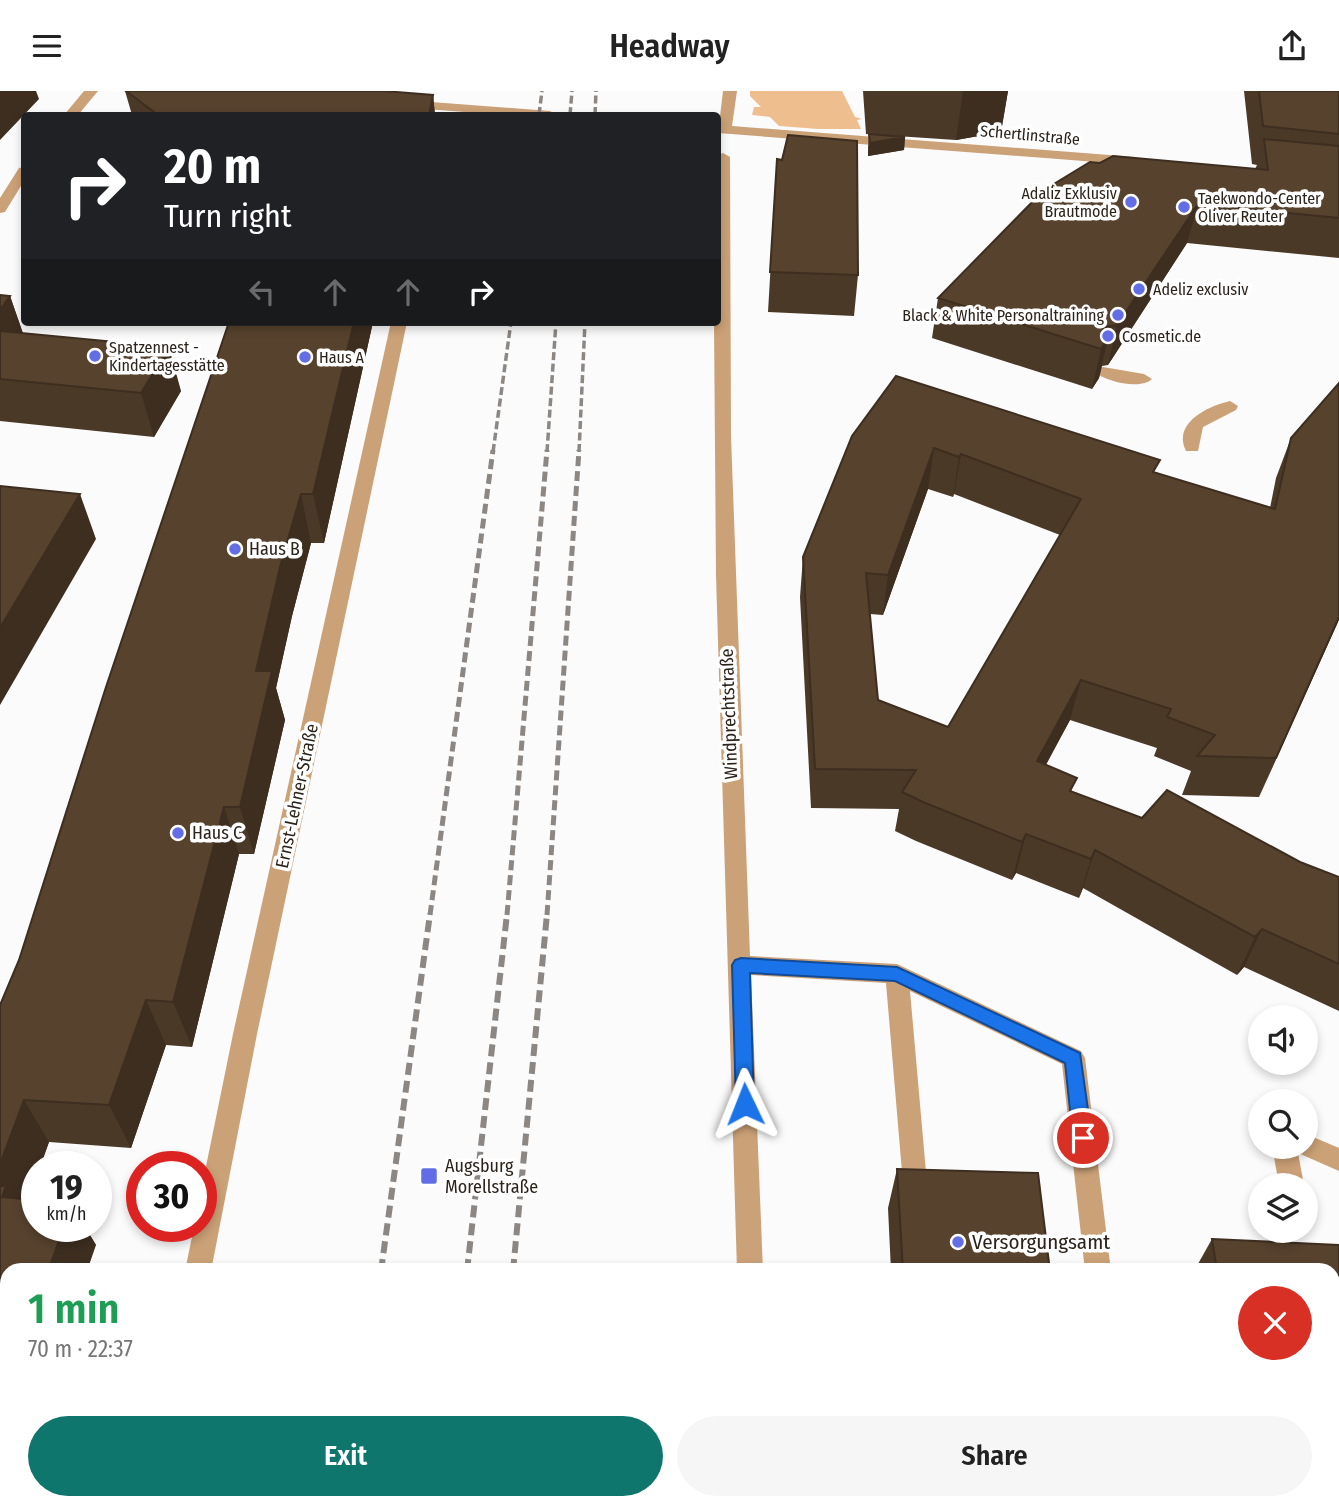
<!DOCTYPE html>
<meta charset="utf-8">
<style>
body{margin:0;font-family:"Fira Sans Condensed",sans-serif;background:#f6f6f6;color:#222;height:100vh;display:flex;flex-direction:column;font-size:26px;white-space:nowrap}
*{box-sizing:border-box;margin:0}
p{font-size:23px;color:#767676}
.icon{flex:none;width:38px;height:38px;fill:none;stroke:currentColor;stroke-width:2;stroke-linecap:round;stroke-linejoin:round}
.map{position:relative;flex:1;overflow:hidden}
.panel{position:absolute;left:0px;top:1172px;width:1340px;height:247px;display:flex;flex-direction:column;background:#fff;border-radius:21px 21px 0 0;box-shadow:0 4px 10px #0003}
.panel>*{flex:none}
.hud{position:absolute;left:21px;top:21px;width:700px;height:214px;border-radius:7px;box-shadow:0 4px 10px #0003;background:#202124;color:#fff;overflow:hidden}
.tools{position:absolute;left:1248px;top:914px;display:grid;gap:14px}
.tools a{display:grid;place-items:center;width:70px;height:70px;border-radius:50%;background:#fff;box-shadow:0 4px 10px #0003;font-size:35px}
.speed{position:absolute;left:21px;top:1060px;display:flex;gap:14px;font-size:35px;font-weight:700;text-align:center}
.speed>*{display:grid;place-content:center;width:91px;height:91px;border-radius:50%;background:#fff;box-shadow:0 4px 10px #0003;line-height:1}
.speed small{font-size:18px;font-weight:400}
.speed .limit{border:10px solid #d22;background:#fff;color:#111}
.pin{position:absolute;display:grid;place-items:center;width:60px;height:60px;color:#fff;margin:-30px;border:4px solid #fff;border-radius:50%;box-shadow:0 2px 7px #0007}
.me{position:absolute;width:77px;margin:-38px;rotate:358deg;stroke-linejoin:round;filter:drop-shadow(0 0 5px #0008)}
.turn{display:flex;align-items:center;gap:24px;height:147px;padding:0 28px;font-size:32px}
.turn .icon{width:91px;height:91px;stroke-width:2.5}
.turn b{display:block;font-size:49px;line-height:60px}
.lanes{display:flex;align-items:center;height:66px;padding:0 28px;background:#0003;justify-content:center;gap:35px;direction:ltr}
.lanes .off{opacity:.35}
.round{display:grid;place-items:center;flex:none;width:74px;height:74px;border-radius:37px;background:#f6f6f6}
.overview{display:flex;align-items:center;justify-content:space-between;height:119px;padding:0 28px}
h1{font-size:42px;font-weight:600;line-height:52px;color:#1e9e55}
.action{display:flex;gap:14px;margin-top:auto;padding:14px 28px}
.action a{flex:1;height:80px;border-radius:42px;background:#0f766e;color:#fff;font-size:28px;font-weight:600;line-height:80px;text-align:center}
.action a+a{background:#f6f6f6;color:#222}
header{display:flex;justify-content:space-between;align-items:center;height:91px;padding:0 28px;background:#fff;font-size:32px;font-weight:600}
.map>svg:first-child{display:block}
.green{fill:#eebe8f}
.lines{fill:none;stroke-linecap:round;stroke-linejoin:round}
.minor{fill:#cba177;fill-rule:evenodd}
.rail-far2{stroke:#8c8783;stroke-width:3.5;stroke-dasharray:8 3.5;stroke-linecap:butt}
.rail-far1{stroke:#8c8783;stroke-width:5;stroke-dasharray:10 5;stroke-linecap:butt}
.rail{stroke:#8c8783;stroke-width:6;stroke-dasharray:12 6;stroke-linecap:butt}
.wall{fill:#4b3928;fill-rule:evenodd}
.shaded-wall{fill:#3d2e20}
.building{fill:#57422e;stroke:#3d2e20;stroke-width:2;fill-rule:evenodd}
.route{fill:#1a73e8;stroke:#114b97;stroke-width:2}
.poi-dot{fill:#636ee6;stroke:#fff;stroke-width:2.5}
.labels{text-anchor:middle;dominant-baseline:central;stroke-width:7;stroke-linejoin:round;paint-order:stroke}
.far-street-label{font-size:16px;fill:#2c231a;stroke:#fff}
.far-poi-label{font-size:16px;fill:#2c231a;stroke:#fff;text-anchor:start}
.poi-label{font-size:18px;fill:#2c231a;stroke:#fff;text-anchor:start}
.street-label{font-size:18px;fill:#2c231a;stroke:#fff}
.near-poi-label{font-size:21px;fill:#2c231a;stroke:#fff;text-anchor:start}
</style>
<header><svg class="icon" aria-label="menu" viewBox="0 0 24 24"><path d="M4 6h16M4 12h16M4 18h16"/></svg>Headway<svg class="icon" aria-label="share" viewBox="0 0 24 24"><path d="M12 15V3M7 8l5-5 5 5M5 13v7h14v-7"/></svg></header>
<div class="map">
<svg width="1339" height="1419" viewBox="0 0 1339 1419">
<rect width="100%" height="100%" fill="#fbfbfb"/>
<path class="green" d="M 750,0 L 842,0 L 855,26 L 862,28 L 857,29 L 861,38 L 818,38 L 779,35 L 770,26 L 752,24 L 754,16 L 761,16 L 750,5 Z"/>
<g class="lines">
<path class="minor" d="M 84,0 L 98,0 L 78,24 L 64,24 Z
M 723,0 L 737,0 L 732,35 L 1135,66 L 1142,70 L 1135,74 L 718,42 Z
M 405,9 L 550,20 L 557,24 L 503,24 L 400,16 L 398,13 Z
M 723,62 L 730,66 L 731,345 L 750,865 L 897,873 L 1081,960 L 1085,967 L 1111,1180 L 1085,1180 L 1062,973 L 910,900 L 926,1081 L 923,1089 L 914,1092 L 905,1089 L 902,1081 L 886,892 L 751,884 L 763,1180 L 737,1180 L 716,484 L 714,231 L 718,231 L 718,64 Z
M 24,76 L 24,90 L 5,121 L 0,122 L 0,107 L 19,77 Z
M 391,231 L 407,231 L 257,943 L 211,1180 L 185,1180 L 194,1136 L 201,1136 L 201,1100 L 233,943 Z
M 1103,276 L 1144,283 L 1152,288 C 1141,299 1106,291 1095,281 L 1097,278 Z
M 1230,310 L 1238,315 L 1236,319 L 1203,336 L 1198,360 L 1186,360 C 1172,332 1208,315 1230,310 Z
M 1306,1043 L 1339,1057 L 1339,1080 L 1298,1062 L 1304,1094 L 1279,1094 L 1272,1055 L 1306,1055 Z
M 1334,1361 L 1339,1361 L 1339,1389 L 1334,1389 Z
M 0,1403 L 7,1403 L 7,1412 L 64,1412 L 67,1419 L 0,1419 Z
M 75,1412 L 111,1412 L 108,1419 L 72,1419 Z
M 742,1412 L 770,1412 L 771,1419 L 743,1419 Z
M 1112,1412 L 1140,1412 L 1141,1419 L 1113,1419 Z"/>
<path class="rail-far2" d="M 539,24 L 542,0
M 570,24 L 572,0
M 595,24 L 596,0
M 493,361 L 511,231
M 547,361 L 556,231
M 579,361 L 585,231"/>
<path class="rail-far1" d="M 430,824 L 493,359
M 507,824 L 547,359
M 547,824 L 579,359"/>
<path class="rail" d="M 381,1180 L 430,823
M 467,1180 L 507,823
M 513,1180 L 547,823
M 437,1412 L 437,1419
M 348,1419 L 349,1412
M 487,1419 L 488,1412"/>
</g>
<path class="wall" d="M 125,0 L 433,4 L 435,24 L 132,24 Z
M 863,0 L 1008,0 L 1001,41 L 956,49 L 866,43 Z
M 1244,0 L 1339,0 L 1339,167 L 1187,152 L 1108,274 L 1102,275 L 1099,287 L 1092,298 L 932,247 L 938,207 L 1255,78 L 1257,74 L 1252,73 Z
M 869,43 L 905,46 L 904,59 L 868,65 L 868,56 Z
M 777,68 L 858,184 L 854,225 L 768,221 Z
M 0,204 L 10,205 L 23,242 L 181,300 L 154,346 L 0,330 Z
M 229,231 L 373,231 L 324,452 L 311,452 L 292,525 L 276,597 L 285,629 L 254,763 L 239,763 L 192,956 L 166,954 L 131,1057 L 49,1051 L 40,1076 L 37,1076 L 37,1087 L 29,1109 L 37,1136 L 85,1136 L 96,1154 L 7,1180 L 7,1323 L 0,1323 L 0,914 L 19,869 Z
M 852,345 L 1156,382 L 1270,417 L 1276,387 L 1291,347 L 1339,528 L 1259,706 L 1182,704 L 1191,680 L 1154,665 L 1157,657 L 1070,629 L 1046,674 L 1073,701 L 1142,727 L 1300,771 L 1339,786 L 1339,920 L 1244,876 L 1237,884 L 1083,797 L 1079,807 L 1016,782 L 1012,789 L 916,750 L 895,740 L 899,718 L 811,717 L 800,506 L 803,466 ZM 928,398 L 953,406 L 954,403 L 1060,444 L 948,636 L 878,609 L 870,523 L 883,524 Z
M 897,1078 L 1050,1180 L 891,1180 L 888,1117 Z
M 1212,1148 L 1339,1154 L 1339,1321 L 1334,1321 L 1334,1180 L 1194,1180 Z
M 905,1412 L 1078,1412 L 1079,1419 L 905,1419 Z"/>
<path class="shaded-wall" d="M 0,0 L 36,0 L 39,8 L 0,49 Z
M 963,0 L 1008,0 L 1001,41 L 956,49 Z
M 433,4 L 435,24 L 429,24 Z
M 905,46 L 904,59 L 868,65 L 870,52 Z
M 1198,113 L 1187,152 L 1108,274 L 1117,234 Z
M 10,205 L 25,249 L 0,275 L 0,219 Z
M 354,231 L 373,231 L 324,452 L 313,403 Z
M 1108,247 L 1099,287 L 1092,298 L 1101,258 Z
M 169,256 L 181,300 L 154,346 L 141,302 Z
M 934,357 L 928,398 L 883,524 L 888,484 Z
M 961,363 L 954,403 L 953,406 L 959,366 Z
M 80,403 L 96,448 L 0,614 L 0,537 Z
M 301,403 L 311,452 L 292,525 L 276,597 L 285,629 L 254,763 L 240,716 L 256,580 L 280,476 Z
M 1339,526 L 1338,531 L 1259,706 L 1276,667 Z
M 1081,589 L 1070,629 L 1026,709 L 1037,670 Z
M 224,716 L 239,763 L 192,956 L 173,911 Z
M 1026,743 L 1016,782 L 1012,789 L 1022,751 Z
M 1095,759 L 1083,797 L 1079,807 L 1091,768 Z
M 1262,838 L 1244,876 L 1237,884 L 1255,846 Z
M 146,909 L 166,954 L 131,1057 L 109,1014 Z
M 24,1009 L 49,1051 L 40,1076 L 37,1076 L 37,1087 L 24,1123 L 0,1106 L 0,1073 Z
M 64,1136 L 85,1136 L 96,1154 L 87,1180 L 48,1180 Z"/>
<path class="building" d="M 126,0 L 384,0 L 433,4 L 429,24 L 158,24 Z
M 1259,0 L 1339,0 L 1339,43 L 1263,35 Z
M 869,43 L 905,46 L 870,52 Z
M 788,44 L 857,50 L 858,184 L 770,181 L 777,68 L 782,69 Z
M 1264,48 L 1339,55 L 1339,127 L 1198,113 L 1117,234 L 1106,236 L 1102,240 L 1108,247 L 1101,258 L 938,207 L 1044,99 L 1090,71 L 1100,72 L 1113,65 L 1268,79 Z
M 0,204 L 10,205 L 0,219 Z
M 229,231 L 354,231 L 313,403 L 301,403 L 280,476 L 256,580 L 272,580 L 240,716 L 224,716 L 173,911 L 146,909 L 109,1014 L 24,1009 L 0,1073 L 0,914 L 19,869 L 106,596 Z
M 0,240 L 169,256 L 141,302 L 0,288 Z
M 896,285 L 1160,369 L 1153,381 L 1275,418 L 1291,347 L 1339,292 L 1339,526 L 1276,667 L 1197,665 L 1215,644 L 1167,626 L 1171,618 L 1081,589 L 1037,670 L 1077,687 L 1070,700 L 1142,727 L 1167,699 L 1300,771 L 1339,786 L 1339,873 L 1262,838 L 1255,846 L 1095,759 L 1091,768 L 1026,743 L 1022,751 L 923,711 L 902,701 L 916,679 L 815,678 L 803,466 L 852,345 ZM 934,357 L 959,366 L 961,363 L 1081,408 L 948,636 L 878,609 L 866,482 L 888,484 Z
M 0,395 L 80,403 L 0,537 Z
M 897,1078 L 1038,1082 L 1050,1180 L 903,1180 Z
M 0,1095 L 6,1095 L 2,1106 L 37,1109 L 37,1136 L 64,1136 L 48,1180 L 7,1180 L 7,1291 L 0,1290 Z
M 1212,1148 L 1339,1154 L 1339,1286 L 1334,1285 L 1334,1180 L 1217,1180 Z
M 917,1412 L 1078,1412 L 1079,1419 L 918,1419 Z"/>
<path class="route" d="M 741,867 L 897,876 L 1080,962 L 1092,1047 L 1089,1053 L 1083,1055 L 1076,1053 L 1073,1047 L 1065,972 L 895,890 L 750,882 L 754,1013 L 751,1019 L 745,1021 L 738,1019 L 736,1013 L 732,874 L 735,869 Z"/>
<g class="poi-dot">
<circle cx="1131" cy="111" r="7"/>
<circle cx="1184" cy="116" r="7"/>
<circle cx="1139" cy="198" r="7"/>
<circle cx="1118" cy="224" r="7"/>
<circle cx="1108" cy="245" r="7"/>
<circle cx="95" cy="265" r="7"/>
<circle cx="305" cy="266" r="7"/>
<circle cx="235" cy="458" r="7"/>
<circle cx="178" cy="742" r="7"/>
<rect x="420" y="1076" width="18" height="18" rx="3.5"/>
<circle cx="958" cy="1151" r="7"/>
</g>
<g class="labels">
<g class="far-street-label">
<text transform="translate(1030 44) rotate(5)">Schertlinstraße</text>
</g>
<g class="far-poi-label">
<text x="1117" y="102" text-anchor="end">Adaliz Exklusiv<tspan x="1117" dy="18">Brautmode</tspan></text>
<text x="1198" y="107">Taekwondo-Center<tspan x="1198" dy="18">Oliver Reuter</tspan></text>
<text x="1153" y="198">Adeliz exclusiv</text>
<text x="1104" y="224" text-anchor="end">Black &amp; White Personaltraining</text>
<text x="1122" y="245">Cosmetic.de</text>
<text x="109" y="256">Spatzennest -<tspan x="109" dy="18">Kindertagesstätte</tspan></text>
<text x="319" y="266">Haus A</text>
</g>
<g class="poi-label">
<text x="249" y="458">Haus B</text>
<text x="192" y="742">Haus C</text>
<text x="445" y="1075">Augsburg<tspan x="445" dy="21">Morellstraße</tspan></text>
</g>
<g class="street-label">
<text transform="translate(729 623) rotate(-92)">Windprechtstraße</text>
<text transform="translate(297 705) rotate(-78)">Ernst-Lehner-Straße</text>
</g>
<g class="near-poi-label">
<text x="972" y="1151">Versorgungsamt</text>
</g>
</g>
</svg>
<div class="tools">
<a><svg class="icon" aria-label="sound" viewBox="0 0 24 24"><path d="M4 9h4l5-4v14l-5-4H4zM17 9q2 3 0 6"/></svg></a>
<a><svg class="icon" aria-label="search" viewBox="0 0 24 24"><circle cx="10" cy="10" r="6"/><path d="M15 15l6 6"/></svg></a>
<a><svg class="icon" aria-label="layers" viewBox="0 0 24 24"><path d="M12 4l9 5-9 5-9-5zM3 14l9 5 9-5"/></svg></a>
</div>
<div class="speed"><div>19<small>km/h</small></div><div class="limit">30</div></div>
<div class="pin" style="left:1083px;top:1047px;background:#d93025"><svg class="icon" aria-label="arrive" viewBox="0 0 24 24"><path d="M6 21V4h12l-3 4 3 4H6"/></svg></div>
<svg class="me" style="left:745px;top:1013px" viewBox="-20 -20 40 40"><path d="M0-17L14 15 0 8-14 15z" fill="#1a73e8" stroke="#fff" stroke-width="4"/></svg>
<div class="hud">
<div class="turn"><svg class="icon" aria-label="right" viewBox="0 0 24 24"><path d="M7 20v-9h11M14 6l5 5-5 5"/></svg><div><b>20 m</b>Turn right</div></div>
<div class="lanes"><svg class="icon off" aria-label="left" viewBox="0 0 24 24"><path d="M17 20v-9H6M10 6l-5 5 5 5"/></svg><svg class="icon off" aria-label="ahead" viewBox="0 0 24 24"><path d="M12 20V5M6 11l6-6 6 6"/></svg><svg class="icon off" aria-label="ahead" viewBox="0 0 24 24"><path d="M12 20V5M6 11l6-6 6 6"/></svg><svg class="icon" aria-label="right" viewBox="0 0 24 24"><path d="M7 20v-9h11M14 6l5 5-5 5"/></svg></div>
</div>
<section class="panel">
<div class="overview"><div><h1>1 min</h1><p>70 m · 22:37</p></div><a class="round" style="background:#d93025;color:#fff"><svg class="icon" aria-label="close" viewBox="0 0 24 24"><path d="M6 6l12 12M18 6L6 18"/></svg></a></div>
<div class="action"><a>Exit</a><a>Share</a></div>
</section>
</div>
